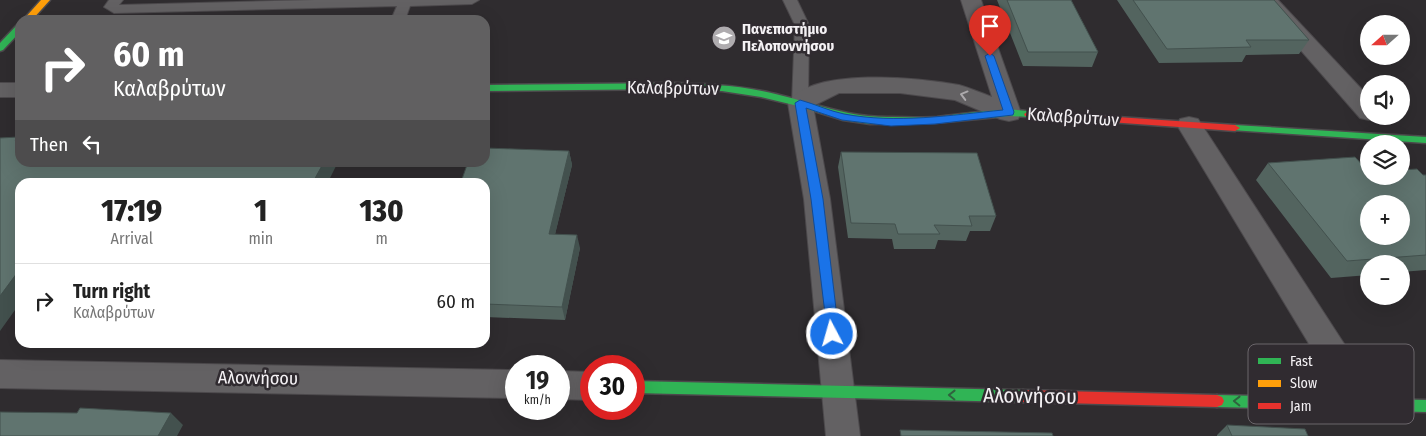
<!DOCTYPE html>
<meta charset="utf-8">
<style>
body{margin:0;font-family:"Fira Sans Condensed",sans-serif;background:#f6f6f6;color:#222;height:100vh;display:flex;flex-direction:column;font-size:19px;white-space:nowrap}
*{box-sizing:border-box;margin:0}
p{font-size:16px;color:#767676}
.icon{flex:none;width:28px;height:28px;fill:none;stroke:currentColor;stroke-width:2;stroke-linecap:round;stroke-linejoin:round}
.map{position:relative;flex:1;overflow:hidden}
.panel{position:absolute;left:15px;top:178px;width:475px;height:170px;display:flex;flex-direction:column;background:#fff;border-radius:15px;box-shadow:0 5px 20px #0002}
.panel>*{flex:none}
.hud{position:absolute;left:15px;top:15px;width:475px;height:152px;border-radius:15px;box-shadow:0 5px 20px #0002;background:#616061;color:#fff;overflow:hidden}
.needle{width:32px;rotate:249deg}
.controls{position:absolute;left:1360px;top:15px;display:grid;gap:10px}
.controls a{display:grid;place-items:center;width:50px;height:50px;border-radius:50%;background:#fff;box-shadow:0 5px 20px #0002;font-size:25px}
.speed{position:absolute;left:505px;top:355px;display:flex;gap:10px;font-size:25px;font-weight:700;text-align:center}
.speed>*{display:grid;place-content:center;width:65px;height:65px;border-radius:50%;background:#fff;box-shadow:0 5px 20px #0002;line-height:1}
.speed small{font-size:12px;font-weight:400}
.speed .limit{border:8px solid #d22;background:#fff;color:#111}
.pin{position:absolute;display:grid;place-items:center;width:42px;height:42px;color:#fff;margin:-51px -21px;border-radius:50% 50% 50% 0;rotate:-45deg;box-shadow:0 0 5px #0007}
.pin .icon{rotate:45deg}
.me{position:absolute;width:55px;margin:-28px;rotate:354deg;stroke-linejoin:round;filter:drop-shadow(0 0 4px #0008)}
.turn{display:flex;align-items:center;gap:18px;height:105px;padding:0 15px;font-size:22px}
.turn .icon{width:65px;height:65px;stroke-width:2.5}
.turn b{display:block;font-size:35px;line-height:42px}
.then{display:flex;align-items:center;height:48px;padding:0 15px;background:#0003;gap:10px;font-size:19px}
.eta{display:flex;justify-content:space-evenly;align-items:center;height:85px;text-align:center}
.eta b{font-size:30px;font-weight:800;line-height:35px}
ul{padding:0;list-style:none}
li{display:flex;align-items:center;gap:15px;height:75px;padding:0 15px;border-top:1px solid #e0e0e0}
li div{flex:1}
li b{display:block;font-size:19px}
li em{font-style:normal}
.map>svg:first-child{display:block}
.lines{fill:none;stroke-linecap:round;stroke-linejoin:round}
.lane-casing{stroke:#4c494c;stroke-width:2}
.street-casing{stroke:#4c494c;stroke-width:2}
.fast-casing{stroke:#4c494c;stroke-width:3}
.slow-casing{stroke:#4c494c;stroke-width:3}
.jam-casing{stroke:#4c494c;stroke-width:3}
.lane{fill:#636163;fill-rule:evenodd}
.street{fill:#636163;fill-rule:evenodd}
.fast{fill:#30b455;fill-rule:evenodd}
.slow{fill:#ff9f0a;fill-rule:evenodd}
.jam{fill:#e5322d;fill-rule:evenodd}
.wall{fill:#53645f}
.shaded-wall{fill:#43514e}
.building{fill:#60746f;stroke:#43514e;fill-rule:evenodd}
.oneway{stroke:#aca9ac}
.oneway2{stroke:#30623f}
.route{fill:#1a73e8;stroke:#114b97}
.labels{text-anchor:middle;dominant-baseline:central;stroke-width:5;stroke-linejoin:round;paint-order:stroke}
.far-poi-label{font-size:15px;font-weight:bold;fill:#f4f1f4;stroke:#302b30;text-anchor:start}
.street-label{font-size:18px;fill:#f4f1f4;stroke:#302b30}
.near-street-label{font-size:21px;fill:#f4f1f4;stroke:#302b30}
.key{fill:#302b30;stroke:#6b666b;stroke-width:1}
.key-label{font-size:14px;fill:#f4f1f4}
</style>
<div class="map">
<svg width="1426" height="436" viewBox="0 0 1426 436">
<rect width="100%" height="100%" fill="#2f2c2f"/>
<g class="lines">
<defs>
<path id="lane" d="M 109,0 L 123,0 L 119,5 L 314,0 L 479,0 L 472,4 L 410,6 L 405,20 L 391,20 L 397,6 L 114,13 L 104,7 Z
M 783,0 L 797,0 L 809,25 L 808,103 L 805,106 L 795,106 L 792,103 L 795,25 Z"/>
<path id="street" d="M 961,0 L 981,0 L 1021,113 L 1018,119 L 1009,121 L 1000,119 L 955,100 L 900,93 L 839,93 L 813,106 L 830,199 L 860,436 L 826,436 L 804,199 L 788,103 C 811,66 921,78 959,85 C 970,88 981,93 992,97 Z
M 1257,0 L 1278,0 L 1369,97 L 1369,116 L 1378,116 L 1378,118 L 1369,120 L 1360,118 Z
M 0,83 L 20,83 L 20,97 L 0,97 Z
M 1189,117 L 1198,119 L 1376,393 L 1381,404 L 1376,415 L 1364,419 L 1352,415 L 1177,125 L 1180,119 Z
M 0,360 L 516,370 L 516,398 L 0,388 Z
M 559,371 L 591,372 L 591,400 L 559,399 Z"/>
<path id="fast" d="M 20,24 L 20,32 L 3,50 L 0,51 L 0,43 L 17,25 Z
M 675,83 C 704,84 733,85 762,91 C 808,100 844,118 891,117 C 906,117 922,118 937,117 C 954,115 1025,104 1034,114 L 1029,117 L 1009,116 L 935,123 L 870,124 L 843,120 L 798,106 L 761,97 L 722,91 L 675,89 L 485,91 L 485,85 Z
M 1235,125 L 1426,137 L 1426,143 L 1231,130 L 1230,128 Z
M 634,381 L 1023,390 L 1028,392 L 1030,396 L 1028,400 L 1023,402 L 634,393 Z
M 1217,395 L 1426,400 L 1426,412 L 1217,407 L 1212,405 L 1210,401 L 1212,397 Z"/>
<path id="slow" d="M 41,0 L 50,0 L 32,20 L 23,20 Z"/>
<path id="jam" d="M 1029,111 L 1235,125 L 1240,128 L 1235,131 L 1025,116 L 1024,114 Z
M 1023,390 L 1217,395 L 1222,397 L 1224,401 L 1222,405 L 1217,407 L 1023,402 L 1018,400 L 1016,396 L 1018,392 Z"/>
</defs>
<use href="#lane" class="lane-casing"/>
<use href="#street" class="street-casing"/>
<use href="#fast" class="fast-casing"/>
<use href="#slow" class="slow-casing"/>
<use href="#jam" class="jam-casing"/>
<use href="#lane" class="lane"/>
<use href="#street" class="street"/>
<use href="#fast" class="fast"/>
<use href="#slow" class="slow"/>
<use href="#jam" class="jam"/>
</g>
<path class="wall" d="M 997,0 L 1071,0 L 1098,52 L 1092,67 L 1023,66 Z
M 1117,0 L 1274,0 L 1309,40 L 1299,54 L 1246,55 L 1242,62 L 1159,63 Z
M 569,151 L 572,165 L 555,234 L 580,248 L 565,320 L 485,317 L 485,182 Z
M 841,152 L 996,216 L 990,231 L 970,231 L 966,241 L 938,240 L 935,249 L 894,249 L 892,239 L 848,238 L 838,167 Z
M 1268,163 L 1368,172 L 1426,175 L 1426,270 L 1401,272 L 1401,264 L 1369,264 L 1369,275 L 1331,278 L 1256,180 Z
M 1227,425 L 1308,436 L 1217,436 L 1217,435 Z"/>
<path class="shaded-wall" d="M 18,137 L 20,139 L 20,147 L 15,141 Z
M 569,151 L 572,165 L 552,247 L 549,234 Z
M 324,162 L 338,162 L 328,182 L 313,182 Z
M 577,235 L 580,248 L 565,320 L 562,307 Z
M 20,269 L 20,303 L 0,331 L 0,296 Z
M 171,413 L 183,425 L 177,436 L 158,436 Z"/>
<path class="building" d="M 1007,0 L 1071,0 L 1098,52 L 1028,52 Z
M 1133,0 L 1274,0 L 1309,40 L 1246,40 L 1251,47 L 1167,49 Z
M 18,137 L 15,141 L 20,141 L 20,162 L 324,162 L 313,182 L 20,182 L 20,269 L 0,296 L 0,138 Z
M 485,148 L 569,151 L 549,234 L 577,235 L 562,307 L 485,304 L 485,211 L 489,198 L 485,197 L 485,182 L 461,182 L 468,162 L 485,162 Z
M 841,152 L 977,153 L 996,216 L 969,216 L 972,226 L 934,225 L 940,234 L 898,234 L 895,224 L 851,223 Z
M 1355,157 L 1369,172 L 1369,176 L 1401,176 L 1401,170 L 1417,169 L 1423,175 L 1426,175 L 1426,255 L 1347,261 L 1268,163 ZM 1369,204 L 1401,204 L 1401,236 L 1369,236 Z
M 80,408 L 171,413 L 158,436 L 0,436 L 0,412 L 77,413 Z
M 1227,425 L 1305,429 L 1308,436 L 1232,436 Z
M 900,430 L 1052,433 L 1053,436 L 901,436 Z"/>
<defs><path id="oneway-chevron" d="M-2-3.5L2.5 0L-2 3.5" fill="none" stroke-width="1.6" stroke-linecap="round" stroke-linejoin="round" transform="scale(1.25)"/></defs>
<use class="oneway" href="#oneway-chevron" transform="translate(964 95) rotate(-165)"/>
<g class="oneway2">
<use href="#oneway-chevron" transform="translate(952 395) rotate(-179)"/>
<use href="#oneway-chevron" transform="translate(1237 401) rotate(-179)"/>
</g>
<path class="route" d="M 990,53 L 994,56 L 1014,112 L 1013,115 L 935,124 L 891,126 L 842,120 L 806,108 L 823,199 L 839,334 L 837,338 L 832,339 L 828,338 L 811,199 L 795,103 L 800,100 C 815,104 829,111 844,114 C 897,124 951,115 1003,110 L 985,56 Z"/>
<defs>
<symbol id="university-disc" viewBox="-11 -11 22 22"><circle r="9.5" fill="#afacaf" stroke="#302b30"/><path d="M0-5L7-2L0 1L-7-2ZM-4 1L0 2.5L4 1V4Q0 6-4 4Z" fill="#fff"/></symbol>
</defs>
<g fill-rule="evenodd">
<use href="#university-disc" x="710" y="24" width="28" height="28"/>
</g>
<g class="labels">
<g class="far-poi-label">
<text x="742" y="29">Πανεπιστήμιο<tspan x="742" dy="17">Πελοποννήσου</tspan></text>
</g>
<g class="street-label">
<text transform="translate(673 88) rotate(1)">Καλαβρύτων</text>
<text transform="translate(1073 117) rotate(4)">Καλαβρύτων</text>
<text transform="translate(258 378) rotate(1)">Αλοννήσου</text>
</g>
<g class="near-street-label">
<text transform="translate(1030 396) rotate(1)">Αλοννήσου</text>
</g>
</g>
<rect x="1248" y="344" width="166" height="80" rx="8" class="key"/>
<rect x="1258" y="358" width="23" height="6" fill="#30b455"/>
<rect x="1258" y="380" width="23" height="7" fill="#ff9f0a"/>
<rect x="1258" y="403" width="23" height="6" fill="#e5322d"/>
<g class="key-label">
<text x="1290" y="366">Fast</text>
<text x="1290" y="388">Slow</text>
<text x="1290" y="411">Jam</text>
</g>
</svg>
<div class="controls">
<a><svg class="needle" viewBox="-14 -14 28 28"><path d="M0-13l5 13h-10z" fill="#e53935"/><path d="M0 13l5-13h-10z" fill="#767676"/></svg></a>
<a><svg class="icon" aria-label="sound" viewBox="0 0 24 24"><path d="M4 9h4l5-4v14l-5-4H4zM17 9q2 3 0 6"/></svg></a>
<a><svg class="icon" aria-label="layers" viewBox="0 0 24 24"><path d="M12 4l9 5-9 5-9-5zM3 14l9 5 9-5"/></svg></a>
<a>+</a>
<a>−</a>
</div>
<div class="speed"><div>19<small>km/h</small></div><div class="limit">30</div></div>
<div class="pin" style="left:990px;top:56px;background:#d93025"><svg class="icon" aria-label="arrive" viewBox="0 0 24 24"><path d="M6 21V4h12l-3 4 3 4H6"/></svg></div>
<svg class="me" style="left:832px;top:334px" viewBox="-20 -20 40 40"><circle r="17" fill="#1a73e8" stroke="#fff" stroke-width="3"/><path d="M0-11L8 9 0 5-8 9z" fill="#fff"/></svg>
<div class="hud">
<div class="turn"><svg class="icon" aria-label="right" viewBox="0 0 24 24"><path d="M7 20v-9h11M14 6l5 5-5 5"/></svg><div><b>60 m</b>Καλαβρύτων</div></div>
<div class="then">Then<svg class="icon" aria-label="left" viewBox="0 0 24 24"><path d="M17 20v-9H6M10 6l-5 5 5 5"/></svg></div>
</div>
<section class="panel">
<div class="eta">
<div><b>17:19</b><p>Arrival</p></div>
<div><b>1</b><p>min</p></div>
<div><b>130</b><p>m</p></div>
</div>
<ul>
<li><svg class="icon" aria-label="right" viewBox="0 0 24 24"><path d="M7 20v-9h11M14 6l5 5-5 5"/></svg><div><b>Turn right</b><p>Καλαβρύτων</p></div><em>60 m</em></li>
</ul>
</section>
</div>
